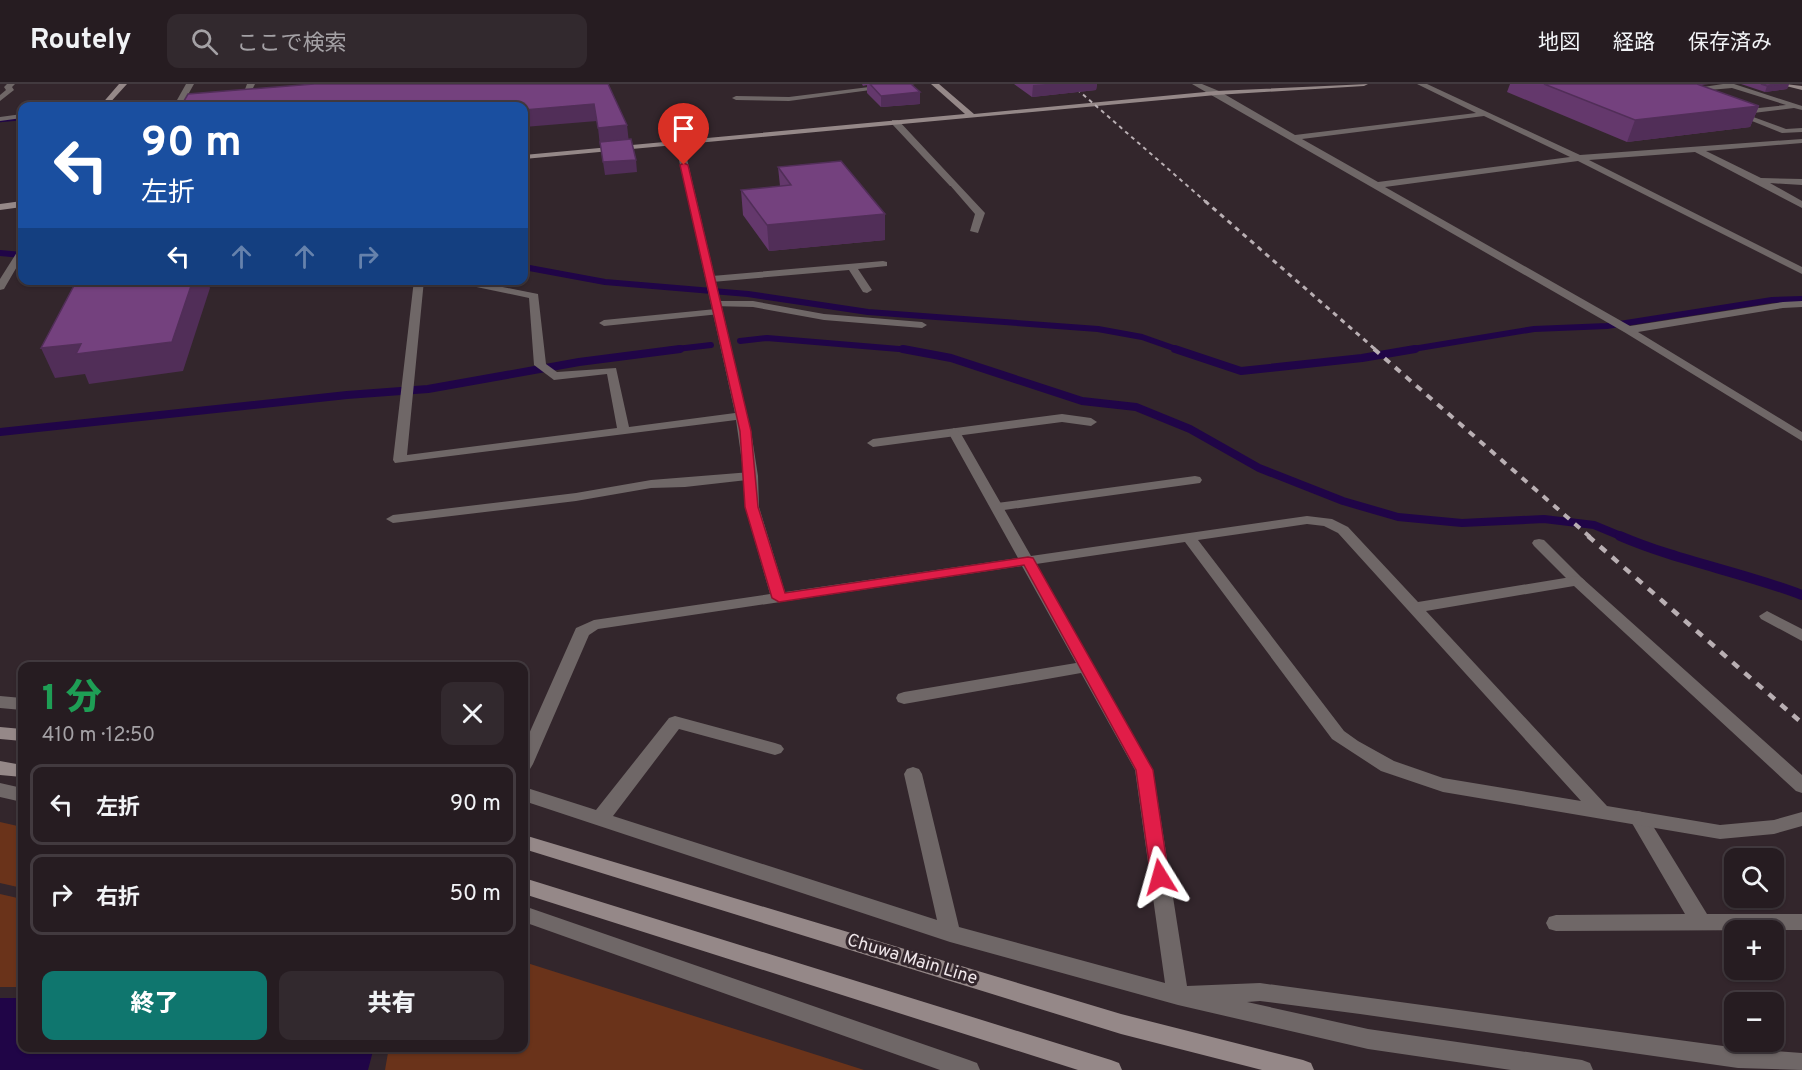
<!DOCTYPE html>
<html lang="ja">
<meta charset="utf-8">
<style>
body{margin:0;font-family:Overpass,"Noto Sans JP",sans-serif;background:#32292e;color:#f1f3f6;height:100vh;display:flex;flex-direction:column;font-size:22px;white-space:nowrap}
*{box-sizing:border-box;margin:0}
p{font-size:20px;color:#a4a1a5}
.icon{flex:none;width:33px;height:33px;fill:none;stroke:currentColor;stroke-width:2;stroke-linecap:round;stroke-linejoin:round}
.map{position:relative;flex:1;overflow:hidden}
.details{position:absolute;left:18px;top:578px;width:510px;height:390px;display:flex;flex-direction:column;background:#261c21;border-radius:12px;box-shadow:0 2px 4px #0004,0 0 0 2px #423a3f}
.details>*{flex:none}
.top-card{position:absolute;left:18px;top:18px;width:510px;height:183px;border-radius:12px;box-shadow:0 2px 4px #0004,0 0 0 2px #423a3f;background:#1a4fa0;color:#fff;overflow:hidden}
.buttons{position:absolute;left:1724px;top:764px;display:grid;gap:12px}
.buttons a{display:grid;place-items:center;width:60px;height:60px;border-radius:12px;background:#261c21;box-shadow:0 2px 4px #0004,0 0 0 2px #423a3f;font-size:30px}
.pin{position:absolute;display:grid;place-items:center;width:51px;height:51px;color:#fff;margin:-62px -26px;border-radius:50% 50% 50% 0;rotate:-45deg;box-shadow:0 0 6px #0007}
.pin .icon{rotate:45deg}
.me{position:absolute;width:66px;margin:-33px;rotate:352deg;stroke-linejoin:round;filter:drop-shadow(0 0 4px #0008)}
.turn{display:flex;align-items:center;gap:21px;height:126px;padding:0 24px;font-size:27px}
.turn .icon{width:78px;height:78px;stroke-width:2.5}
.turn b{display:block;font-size:42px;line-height:51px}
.lanes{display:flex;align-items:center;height:57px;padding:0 24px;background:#0003;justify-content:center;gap:30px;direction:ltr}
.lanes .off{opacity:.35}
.round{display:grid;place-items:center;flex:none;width:63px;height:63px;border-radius:12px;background:#32292e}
.summary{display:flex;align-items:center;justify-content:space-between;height:102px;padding:0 24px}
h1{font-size:36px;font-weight:800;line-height:45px;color:#1e9e55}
.button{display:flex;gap:12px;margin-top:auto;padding:12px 24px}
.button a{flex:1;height:69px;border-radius:12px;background:#0f766e;color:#fff;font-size:24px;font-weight:800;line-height:69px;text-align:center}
.button a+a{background:#32292e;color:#f1f3f6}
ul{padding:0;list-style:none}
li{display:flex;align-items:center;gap:18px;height:81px;margin:0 12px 9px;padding:0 12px;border:3px solid #423a3f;border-radius:12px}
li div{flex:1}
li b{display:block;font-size:22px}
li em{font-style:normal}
header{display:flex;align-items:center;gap:36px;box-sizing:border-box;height:84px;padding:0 30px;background:#261c21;border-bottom:2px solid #423a3f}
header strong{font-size:28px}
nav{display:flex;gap:33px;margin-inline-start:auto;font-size:21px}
.search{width:420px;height:54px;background:#32292e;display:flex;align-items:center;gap:15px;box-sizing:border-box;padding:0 21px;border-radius:12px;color:#a4a1a5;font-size:22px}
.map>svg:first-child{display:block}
.green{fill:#6a331a}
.water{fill:#200547}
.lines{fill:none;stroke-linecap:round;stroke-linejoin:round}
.stream-far3{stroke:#200547;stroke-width:4.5}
.stream-far2{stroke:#200547;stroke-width:6}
.stream-far1{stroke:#200547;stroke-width:8}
.stream{stroke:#200547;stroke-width:10}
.lane{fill:#6f6767;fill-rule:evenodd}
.street{fill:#6f6767;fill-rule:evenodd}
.secondary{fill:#958888;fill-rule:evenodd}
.rail-far3{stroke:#b9afb3;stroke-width:2;stroke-dasharray:4 4;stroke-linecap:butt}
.rail-far2{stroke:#b9afb3;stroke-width:3;stroke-dasharray:5 5;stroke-linecap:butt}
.rail-far1{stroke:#b9afb3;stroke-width:4;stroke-dasharray:7 7;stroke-linecap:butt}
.rail{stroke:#b9afb3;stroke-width:4.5;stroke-dasharray:8 8;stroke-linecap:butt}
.wall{fill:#64386c}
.shaded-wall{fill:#512e58}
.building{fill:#74417e;stroke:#512e58;stroke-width:1.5}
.route{fill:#e11d48;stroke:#92132f;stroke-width:1.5}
.labels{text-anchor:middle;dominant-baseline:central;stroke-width:6;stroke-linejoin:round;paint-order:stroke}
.near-street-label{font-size:18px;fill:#f0e7eb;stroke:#33262c}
</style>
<header>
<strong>Routely</strong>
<div class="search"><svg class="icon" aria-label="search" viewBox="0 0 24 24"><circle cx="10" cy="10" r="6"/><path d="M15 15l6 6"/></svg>ここで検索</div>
<nav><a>地図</a><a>経路</a><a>保存済み</a></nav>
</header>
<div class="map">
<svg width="1802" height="986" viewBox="0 0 1802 986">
<rect width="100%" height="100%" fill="#33262c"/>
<path class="green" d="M 0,738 L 22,743 L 22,804 L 0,799 Z
M 0,810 L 22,815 L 22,903 L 0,903 Z
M 524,878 L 864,986 L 385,986 L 389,963 L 524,963 Z"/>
<path class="water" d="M 0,914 L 22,914 L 22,963 L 374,963 L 368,986 L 0,986 Z"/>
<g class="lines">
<path class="stream-far3" d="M 156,22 L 194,20
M 0,36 L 22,34"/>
<path class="stream-far2" d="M 0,169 L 22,171
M 524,183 L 605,198 L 748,210 L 868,228 L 1098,245 L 1142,253 L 1179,266
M 740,257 L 767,254 L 911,266
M 668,266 L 711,261
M 1407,266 L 1534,245 L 1607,242 L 1772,216 L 1802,215"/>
<path class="stream-far1" d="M 903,265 L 951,274 L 1082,317 L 1136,323 L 1190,345 L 1259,384 L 1343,417 L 1398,433 L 1462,439 L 1544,435 L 1594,441 L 1623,453
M 1175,265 L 1241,287 L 1362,274 L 1415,265
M 0,348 L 347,311 L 428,305 L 579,278 L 680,265"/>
<path class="stream" d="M 1620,452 C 1678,477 1742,488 1802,511"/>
<path class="lane" d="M 893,0 L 915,0 L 789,17 L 736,16 L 732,14 L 736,12 L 789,13 Z
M 1723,0 L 1734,0 L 1802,22 L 1802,26 L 1794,24 L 1745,30 L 1786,45 L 1802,44 L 1802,48 L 1782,49 L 1732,29 L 1740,26 L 1786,21 L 1732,4 L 1687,8 L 1683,6 Z
M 950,98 L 956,98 L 985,129 L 978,149 L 970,147 L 975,130 L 949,100 Z
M 883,177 L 887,178 L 887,182 L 858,185 L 872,206 L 867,209 L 863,208 L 849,186 L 712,198 L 707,195 L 712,192 Z
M 715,217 L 753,217 L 824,230 L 922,238 L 927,241 L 922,244 L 824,236 L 753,223 L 711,222 L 711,218 Z
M 716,225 L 721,228 L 720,230 L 604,242 L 599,239 L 604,236 Z
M 1062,330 L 1091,334 L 1097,338 L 1091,342 L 1062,338 L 873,363 L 867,359 L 873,355 Z
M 751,388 L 758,392 L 756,395 L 685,403 L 651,404 L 576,417 L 393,439 L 386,435 L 393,431 L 576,409 L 651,396 Z
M 1195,392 L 1200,393 L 1202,396 L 1200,399 L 997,427 L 990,423 L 997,419 Z
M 1539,455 L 1544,456 L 1585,497 L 1582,500 L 1572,500 L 1534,462 L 1532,459 L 1534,456 Z
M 1767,527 L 1802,545 L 1802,557 L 1761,535 L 1759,532 Z
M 1638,727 L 1645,729 L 1707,830 L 1802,830 L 1802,846 L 1556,847 L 1549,845 L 1546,839 L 1549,833 L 1556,831 L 1685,830 L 1629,734 L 1631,729 Z"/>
<path class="street" d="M 7,0 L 15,0 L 12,3 L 14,6 L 0,17 L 0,11 L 6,6 L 4,3 Z
M 186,0 L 194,0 L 185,16 L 202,15 L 205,19 L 123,22 L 127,20 L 177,16 Z
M 247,0 L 255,0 L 247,16 L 241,16 Z
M 1192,0 L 1202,0 L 1219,7 L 1295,51 L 1476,29 L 1417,0 L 1427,0 L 1580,71 L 1802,55 L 1802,59 L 1706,67 L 1761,94 L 1802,95 L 1802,101 L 1770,99 L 1802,117 L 1802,124 L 1695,68 L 1589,76 L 1802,183 L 1802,190 L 1578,77 L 1385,103 L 1630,242 L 1783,218 L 1802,217 L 1802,223 L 1783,224 L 1638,248 L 1802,348 L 1802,357 L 1624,248 ZM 1484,32 L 1570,73 L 1378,98 L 1302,55 Z
M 22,30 L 22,34 L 0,37 L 0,33 Z
M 892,36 L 898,36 L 956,98 L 956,102 L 950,102 L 892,40 Z
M 679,56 L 683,58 L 751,347 L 758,392 L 759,423 L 785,508 L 1018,474 L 948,348 L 954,344 L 960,348 L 1031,472 L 1307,432 L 1332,435 L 1348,443 L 1418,518 L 1577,492 L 1582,494 L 1802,691 L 1802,709 L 1796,707 L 1574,502 L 1426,527 L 1607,722 L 1720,741 L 1774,736 L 1802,728 L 1802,742 L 1774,750 L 1720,755 L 1443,708 L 1381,687 L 1332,655 L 1185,458 L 1036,480 L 1153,686 L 1187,902 L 1260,899 L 1738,964 L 1802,969 L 1802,986 L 1738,984 L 1360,930 L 1260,917 L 1247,918 L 1368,945 L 1582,976 L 1590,979 L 1593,986 L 1511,986 L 1368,965 L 1178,921 L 950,858 L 524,717 L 524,703 L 596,726 L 669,634 L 675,632 L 775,659 L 781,661 L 784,665 L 781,669 L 775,671 L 679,645 L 613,732 L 937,836 L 904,690 L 907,685 L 913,683 L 919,685 L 922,690 L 959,843 L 1165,899 L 1135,686 L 1081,589 L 904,620 L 898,618 L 896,614 L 898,610 L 904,608 L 1076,579 L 1022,482 L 598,545 L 589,551 L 533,680 L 530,685 L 524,686 L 524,661 L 576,544 L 594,536 L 770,510 L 745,423 L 744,392 L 736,336 L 395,379 L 393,376 L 414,196 L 424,196 L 407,371 L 617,344 L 607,290 L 554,296 L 534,281 L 529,214 L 443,196 L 467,196 L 538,210 L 546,280 L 557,288 L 616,284 L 629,343 L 735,329 L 675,58 ZM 1307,440 L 1324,442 L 1338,449 L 1581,717 L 1443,694 L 1394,677 L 1358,657 L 1344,647 L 1198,456 Z
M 22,164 L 22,174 L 4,205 L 0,206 L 0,195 L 19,165 Z
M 0,612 L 22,614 L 22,626 L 0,624 Z
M 0,699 L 22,704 L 22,718 L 0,713 Z
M 524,822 L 969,976 L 977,979 L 980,986 L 940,986 L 524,838 Z"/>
<path class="secondary" d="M 119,0 L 127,0 L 107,22 L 100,22 Z
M 931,0 L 939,0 L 974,30 L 1216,7 L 1368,0 L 1364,2 L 1216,11 L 524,75 L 524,71 L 965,30 Z
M 1785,0 L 1802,2 L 1802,6 L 1786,2 Z
M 22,117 L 22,123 L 0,126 L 0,120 Z
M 0,643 L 22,645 L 22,657 L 0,655 Z
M 0,677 L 22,681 L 22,693 L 0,691 Z
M 524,751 L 1121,930 L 1303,976 L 1311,979 L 1314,986 L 1262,986 L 1121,950 L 524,765 Z
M 524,794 L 1111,976 L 1119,979 L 1122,986 L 1078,986 L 524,810 Z"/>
<path class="rail-far3" d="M 1071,0 L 1206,118"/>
<path class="rail-far2" d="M 1205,117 L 1376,266"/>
<path class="rail-far1" d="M 1374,265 L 1590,453"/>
<path class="rail" d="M 1588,452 L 1802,639"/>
</g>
<path class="wall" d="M 862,0 L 911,0 L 920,8 L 920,20 L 881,23 L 867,9 L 867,1 L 863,2 Z
M 1014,0 L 1097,0 L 1096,6 L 1032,13 Z
M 1510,0 L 1709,0 L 1699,1 L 1759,22 L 1750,43 L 1627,58 L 1507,8 Z
M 1741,0 L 1789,0 L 1787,5 L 1765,8 Z
M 778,83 L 885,156 L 769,167 L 743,131 L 741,106 L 780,102 Z"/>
<path class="shaded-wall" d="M 1046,0 L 1097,0 L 1096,6 L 1032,13 L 1033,1 Z
M 1781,0 L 1789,0 L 1787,5 L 1765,8 L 1767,2 Z
M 920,8 L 920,20 L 881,23 L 881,12 Z
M 594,20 L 597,37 L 524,43 L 524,26 Z
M 1759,22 L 1750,43 L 1627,58 L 1635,36 Z
M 627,41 L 629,59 L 600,62 L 598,44 Z
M 636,76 L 637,88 L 605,91 L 603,78 Z
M 885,130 L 885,156 L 769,167 L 767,141 Z
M 193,196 L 207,196 L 210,204 L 183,287 L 89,300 L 85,290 L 55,294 L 41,264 L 81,260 Z"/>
<path class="building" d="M 314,0 L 608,0 L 627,41 L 598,44 L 594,20 L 524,26 L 524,22 L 181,22 L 188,10 Z
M 870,0 L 911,0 L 920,8 L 881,12 Z
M 1544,0 L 1697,0 L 1759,22 L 1635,36 Z
M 1761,0 L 1781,0 L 1767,2 Z
M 631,55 L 636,76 L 603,78 L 600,58 Z
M 841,77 L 885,130 L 767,141 L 741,106 L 791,101 L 778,83 Z
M 77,196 L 193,196 L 172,258 L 76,270 L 81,260 L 41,264 Z"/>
<path class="route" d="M 684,79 L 688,81 L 751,347 L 758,423 L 785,509 L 1028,473 L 1033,474 L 1153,686 L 1169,793 L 1166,798 L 1160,800 L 1154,798 L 1151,793 L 1136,686 L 1024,481 L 779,518 L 772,514 L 745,423 L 740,347 L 680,81 Z"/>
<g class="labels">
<g class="near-street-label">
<text transform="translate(912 876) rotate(17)">Chuwa Main Line</text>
</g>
</g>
</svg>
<div class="buttons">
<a><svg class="icon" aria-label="search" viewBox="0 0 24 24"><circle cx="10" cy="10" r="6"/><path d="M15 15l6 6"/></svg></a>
<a>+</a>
<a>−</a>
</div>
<div class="pin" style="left:684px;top:81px;background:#d93025"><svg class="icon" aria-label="arrive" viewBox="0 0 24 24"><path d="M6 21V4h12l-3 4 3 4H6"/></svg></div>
<svg class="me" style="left:1160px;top:793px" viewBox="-20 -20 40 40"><path d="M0-17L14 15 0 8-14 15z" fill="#e11d48" stroke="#fff" stroke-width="4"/></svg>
<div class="top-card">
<div class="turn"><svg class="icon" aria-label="left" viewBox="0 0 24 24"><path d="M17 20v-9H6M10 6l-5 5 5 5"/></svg><div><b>90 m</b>左折</div></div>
<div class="lanes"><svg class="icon" aria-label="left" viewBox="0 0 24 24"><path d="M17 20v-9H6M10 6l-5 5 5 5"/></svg><svg class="icon off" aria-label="ahead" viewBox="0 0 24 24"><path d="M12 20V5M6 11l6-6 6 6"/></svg><svg class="icon off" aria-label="ahead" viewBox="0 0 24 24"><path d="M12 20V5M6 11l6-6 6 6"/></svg><svg class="icon off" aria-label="right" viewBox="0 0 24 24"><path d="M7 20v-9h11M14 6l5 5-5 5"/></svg></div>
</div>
<section class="details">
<div class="summary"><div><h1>1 分</h1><p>410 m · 12:50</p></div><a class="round"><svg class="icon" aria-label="close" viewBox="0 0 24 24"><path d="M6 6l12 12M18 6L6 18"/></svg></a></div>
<ul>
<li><svg class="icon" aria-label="left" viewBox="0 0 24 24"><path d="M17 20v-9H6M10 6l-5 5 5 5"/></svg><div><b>左折</b></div><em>90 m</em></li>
<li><svg class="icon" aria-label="right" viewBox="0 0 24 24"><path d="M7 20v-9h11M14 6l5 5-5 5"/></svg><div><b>右折</b></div><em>50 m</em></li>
</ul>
<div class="button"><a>終了</a><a>共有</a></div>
</section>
</div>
